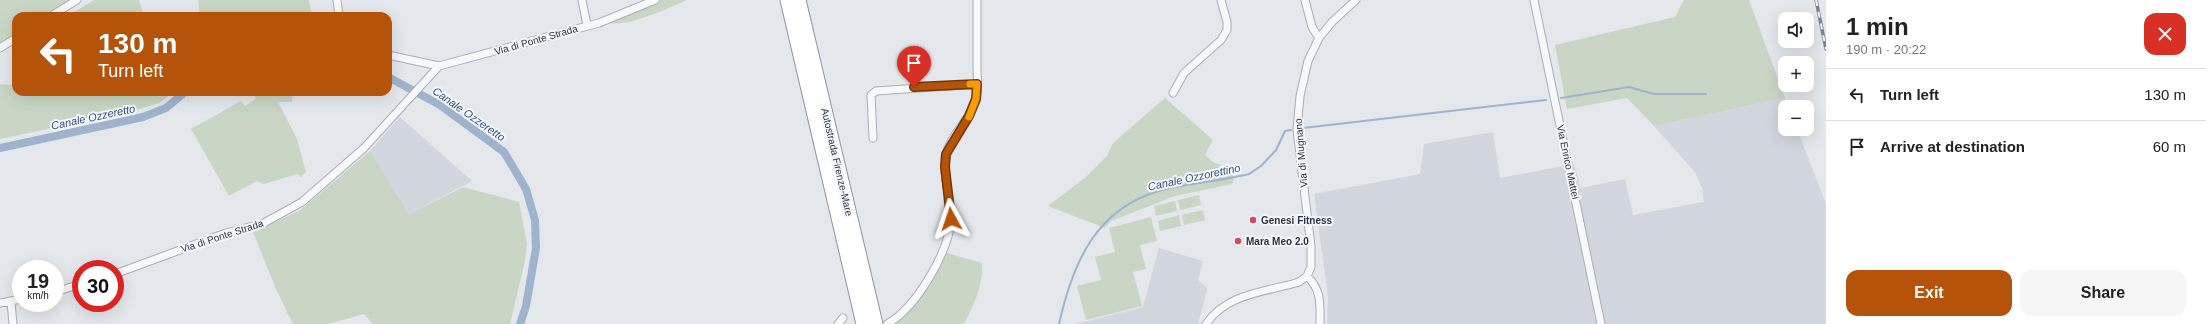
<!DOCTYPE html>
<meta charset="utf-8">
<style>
body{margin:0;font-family:Helvetica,sans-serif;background:#f6f6f6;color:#222;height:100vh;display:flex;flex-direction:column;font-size:15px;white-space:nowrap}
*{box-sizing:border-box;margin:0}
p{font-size:13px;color:#767676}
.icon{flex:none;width:22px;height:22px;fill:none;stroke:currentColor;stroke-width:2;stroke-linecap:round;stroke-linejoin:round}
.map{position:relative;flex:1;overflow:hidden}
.details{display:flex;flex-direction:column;background:#fff;width:380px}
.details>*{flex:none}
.top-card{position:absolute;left:12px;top:12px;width:380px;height:84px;border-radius:12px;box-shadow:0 4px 16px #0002;background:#b45309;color:#fff;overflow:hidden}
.controls{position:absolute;left:1778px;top:12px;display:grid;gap:8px}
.controls a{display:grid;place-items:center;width:36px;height:36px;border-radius:8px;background:#fff;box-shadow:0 4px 16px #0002;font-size:20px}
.speed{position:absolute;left:12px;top:260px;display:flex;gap:8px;font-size:20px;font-weight:700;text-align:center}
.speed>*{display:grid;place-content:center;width:52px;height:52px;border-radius:50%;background:#fff;box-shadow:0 4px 16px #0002;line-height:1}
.speed small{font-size:10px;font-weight:400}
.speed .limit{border:6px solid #d22;background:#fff;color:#111}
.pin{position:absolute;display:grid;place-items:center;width:34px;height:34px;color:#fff;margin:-41px -17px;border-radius:50% 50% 50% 0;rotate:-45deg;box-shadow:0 0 4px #0007}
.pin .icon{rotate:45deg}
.me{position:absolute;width:44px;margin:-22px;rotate:355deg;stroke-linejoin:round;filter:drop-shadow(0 0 3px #0008)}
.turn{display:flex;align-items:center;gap:14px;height:84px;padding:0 20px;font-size:18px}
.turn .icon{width:52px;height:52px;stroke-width:2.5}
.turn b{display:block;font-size:28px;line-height:34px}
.round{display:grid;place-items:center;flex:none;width:42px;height:42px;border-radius:12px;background:#f6f6f6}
.head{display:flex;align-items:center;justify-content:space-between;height:68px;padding:0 20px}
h1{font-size:24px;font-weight:600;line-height:30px}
.action{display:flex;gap:8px;margin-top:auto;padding:8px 20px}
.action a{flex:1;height:46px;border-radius:12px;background:#b45309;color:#fff;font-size:16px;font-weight:600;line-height:46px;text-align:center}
.action a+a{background:#f6f6f6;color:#222}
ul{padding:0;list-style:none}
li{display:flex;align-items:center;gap:12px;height:52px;padding:0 20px;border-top:1px solid #e0e0e0}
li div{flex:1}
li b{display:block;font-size:15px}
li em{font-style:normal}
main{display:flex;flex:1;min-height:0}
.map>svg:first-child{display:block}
.built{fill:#d2d6de}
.green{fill:#c9d6c5}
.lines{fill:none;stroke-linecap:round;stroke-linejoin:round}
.stream{stroke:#9fb4cc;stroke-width:2}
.canal{stroke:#9fb4cc;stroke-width:8}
.minor-casing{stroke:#a9aeb7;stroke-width:9}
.motorway-casing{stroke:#8b94a3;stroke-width:15}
.minor{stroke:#f7f8fa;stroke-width:7}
.motorway{stroke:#fff;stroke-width:13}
.rail-casing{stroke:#7d8696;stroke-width:3.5}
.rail{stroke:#f4f6f9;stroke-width:2;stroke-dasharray:6;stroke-linecap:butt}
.route-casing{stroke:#753606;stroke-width:10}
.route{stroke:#b45309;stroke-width:7}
.slow{stroke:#f59e0b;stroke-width:7}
.poi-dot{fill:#d1495b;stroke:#f4f6f9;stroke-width:1.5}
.labels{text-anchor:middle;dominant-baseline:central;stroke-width:4;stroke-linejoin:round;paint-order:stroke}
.street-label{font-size:10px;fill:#2b3445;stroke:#f4f6f9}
.poi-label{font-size:10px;font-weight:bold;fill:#2b3445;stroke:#f4f6f9;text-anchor:start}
.water-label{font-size:11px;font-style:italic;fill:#34527a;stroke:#f4f6f9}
</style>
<main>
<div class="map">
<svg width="1826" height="324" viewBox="0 0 1826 324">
<rect width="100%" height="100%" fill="#e4e7ec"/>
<path class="built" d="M 1785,98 L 1788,107 L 1785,107 L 1785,129 L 1797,129 L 1826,204 L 1826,324 L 1327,324 L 1328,296 L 1314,194 L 1420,174 L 1424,144 L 1493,132 L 1500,178 L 1574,164 L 1581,188 L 1625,179 L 1633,215 L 1704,202 L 1702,188 L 1695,172 L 1654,126 Z
M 400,117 L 472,181 L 409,214 L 370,151 Z
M 1159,248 L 1203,261 L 1198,280 L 1205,286 L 1207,290 L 1198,324 L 1075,324 L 1143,307 Z"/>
<path class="green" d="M 0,0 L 72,0 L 46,16 L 16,16 L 16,35 L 0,45 Z
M 94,0 L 139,0 L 144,16 L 68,16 Z
M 198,0 L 309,0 L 312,16 L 200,16 Z
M 659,0 L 687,0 C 669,8 628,27 609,23 Z
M 1684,0 L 1749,0 L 1785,98 L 1654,126 L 1627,98 L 1567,109 L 1555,45 L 1675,17 Z
M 0,84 L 16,85 L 16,92 L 173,93 L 159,103 L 133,111 L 0,139 Z
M 234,92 L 293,92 L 292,102 L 278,102 L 297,139 L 306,172 L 301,177 L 297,174 L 264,184 L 257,181 L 229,196 L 191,129 L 241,101 L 245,106 L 256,99 L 254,95 Z
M 1165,98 L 1213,140 L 1205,155 L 1213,162 L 1230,169 L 1234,179 L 1232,184 L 1175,196 L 1111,221 L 1105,228 L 1048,206 L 1086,177 L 1107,156 L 1113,143 Z
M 370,151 L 409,214 L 463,187 L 519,202 L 527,244 L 525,261 L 510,324 L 373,324 L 364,314 L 328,324 L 293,324 L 276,289 L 253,232 L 299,211 Z
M 1199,195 L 1201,205 L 1180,210 L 1178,200 Z
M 1175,201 L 1177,211 L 1156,216 L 1154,206 Z
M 1203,210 L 1205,220 L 1184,225 L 1182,215 Z
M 1179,215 L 1181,226 L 1160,231 L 1158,221 Z
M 1151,217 L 1157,241 L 1140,245 L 1146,269 L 1133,272 L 1142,306 L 1086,320 L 1077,286 L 1101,280 L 1095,257 L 1115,252 L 1109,228 Z
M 947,253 L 982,263 C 983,285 975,302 965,322 L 963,324 L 894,324 C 920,307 932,279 947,253 Z"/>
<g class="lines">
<path class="stream" d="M 1561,98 L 1629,87 L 1654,94 L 1706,94
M 1303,128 L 1546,100
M 1059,324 C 1073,262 1096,208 1162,190 C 1191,183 1221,181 1249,174 L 1261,166 L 1276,150 L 1285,131 L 1291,130"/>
<path class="canal" d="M 388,77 L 440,105 L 504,152 L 526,189 L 535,220 L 536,248 L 526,306 L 520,324
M 0,148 L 143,117 L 166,108 L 185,92"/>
<defs>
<path id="minor" d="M 337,0 L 339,16
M 582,0 L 587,25
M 1305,0 L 1312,27 L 1319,38
M 1534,0 L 1601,324
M 51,16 L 77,0
M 0,48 L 16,38
M 388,55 L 439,66
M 1173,93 L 1184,73 L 1221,40 L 1227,30 L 1227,22 L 1221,0
M 873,138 L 871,95 L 876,91 L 977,84
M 115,274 L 226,233 L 262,224 L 302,202 L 364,148 L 439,66 L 599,23 L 655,0
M 1307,276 C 1322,290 1320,305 1320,324
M 55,292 L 81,284
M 11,302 L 13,324
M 0,303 L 21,299
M 838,324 L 843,318
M 887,324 C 916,308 949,252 951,219 C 951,198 942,176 946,155 C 950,135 970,120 976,100 C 979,90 977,77 977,67 C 977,44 977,22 977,0
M 1206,324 C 1227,293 1266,292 1299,282 L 1307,276 L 1311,267 L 1311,246 L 1297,130 L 1300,96 L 1308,61 L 1319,38 L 1332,22 L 1356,0"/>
<path id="motorway" d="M 787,0 L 863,324
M 799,0 L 876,324"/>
</defs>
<use href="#minor" class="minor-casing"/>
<use href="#motorway" class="motorway-casing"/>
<use href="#minor" class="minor"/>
<use href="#motorway" class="motorway"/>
<defs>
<path id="rail" d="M 1816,0 L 1826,49"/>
</defs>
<use href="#rail" class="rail-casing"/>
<use href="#rail" class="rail"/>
</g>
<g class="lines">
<defs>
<path id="route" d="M 914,87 L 977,84 L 976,99 L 969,116 L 946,154 L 945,167 L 951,219"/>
</defs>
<use href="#route" class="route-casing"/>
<use href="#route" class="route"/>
<path class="slow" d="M 969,117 L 976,99 L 977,84 L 970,84"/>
</g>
<g class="poi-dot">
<circle cx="1253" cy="220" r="4"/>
<circle cx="1238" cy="241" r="4"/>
</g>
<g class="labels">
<g class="street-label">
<text transform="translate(536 40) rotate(-16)">Via di Ponte Strada</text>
<text transform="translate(1301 153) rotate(-95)">Via di Mugnano</text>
<text transform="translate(837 162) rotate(77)">Autostrada Firenze-Mare</text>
<text transform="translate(1568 162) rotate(78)">Via Enrico Mattei</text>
<text transform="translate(222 236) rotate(-18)">Via di Ponte Strada</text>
</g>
<g class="poi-label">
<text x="1261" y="220">Genesi Fitness</text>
<text x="1246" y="241">Mara Meo 2.0</text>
</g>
<g class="water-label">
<text transform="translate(469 114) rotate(35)">Canale Ozzeretto</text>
<text transform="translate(93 117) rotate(-12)">Canale Ozzeretto</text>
<text transform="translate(1194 177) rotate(-12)">Canale Ozzorettino</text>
</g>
</g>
</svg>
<div class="controls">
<a><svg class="icon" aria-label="sound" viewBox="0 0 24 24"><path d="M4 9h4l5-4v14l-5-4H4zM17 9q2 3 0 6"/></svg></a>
<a>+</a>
<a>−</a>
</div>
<div class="speed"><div>19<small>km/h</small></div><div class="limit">30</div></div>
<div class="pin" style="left:914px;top:87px;background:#d93025"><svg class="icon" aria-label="arrive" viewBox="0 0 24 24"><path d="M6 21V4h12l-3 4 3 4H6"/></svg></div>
<svg class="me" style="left:951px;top:219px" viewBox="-20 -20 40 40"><path d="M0-17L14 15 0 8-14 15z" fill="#b45309" stroke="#fff" stroke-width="4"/></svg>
<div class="top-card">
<div class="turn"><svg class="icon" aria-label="left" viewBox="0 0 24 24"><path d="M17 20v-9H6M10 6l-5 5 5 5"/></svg><div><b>130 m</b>Turn left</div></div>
</div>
</div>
<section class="details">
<div class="head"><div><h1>1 min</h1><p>190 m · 20:22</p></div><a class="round" style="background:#d93025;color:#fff"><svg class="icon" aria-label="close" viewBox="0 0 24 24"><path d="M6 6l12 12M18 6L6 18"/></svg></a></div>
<ul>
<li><svg class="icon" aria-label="left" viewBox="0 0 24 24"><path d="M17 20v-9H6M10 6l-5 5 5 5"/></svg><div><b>Turn left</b></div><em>130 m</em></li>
<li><svg class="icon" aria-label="arrive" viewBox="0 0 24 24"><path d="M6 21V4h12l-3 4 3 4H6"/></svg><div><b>Arrive at destination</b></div><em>60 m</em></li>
</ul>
<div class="action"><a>Exit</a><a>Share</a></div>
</section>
</main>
